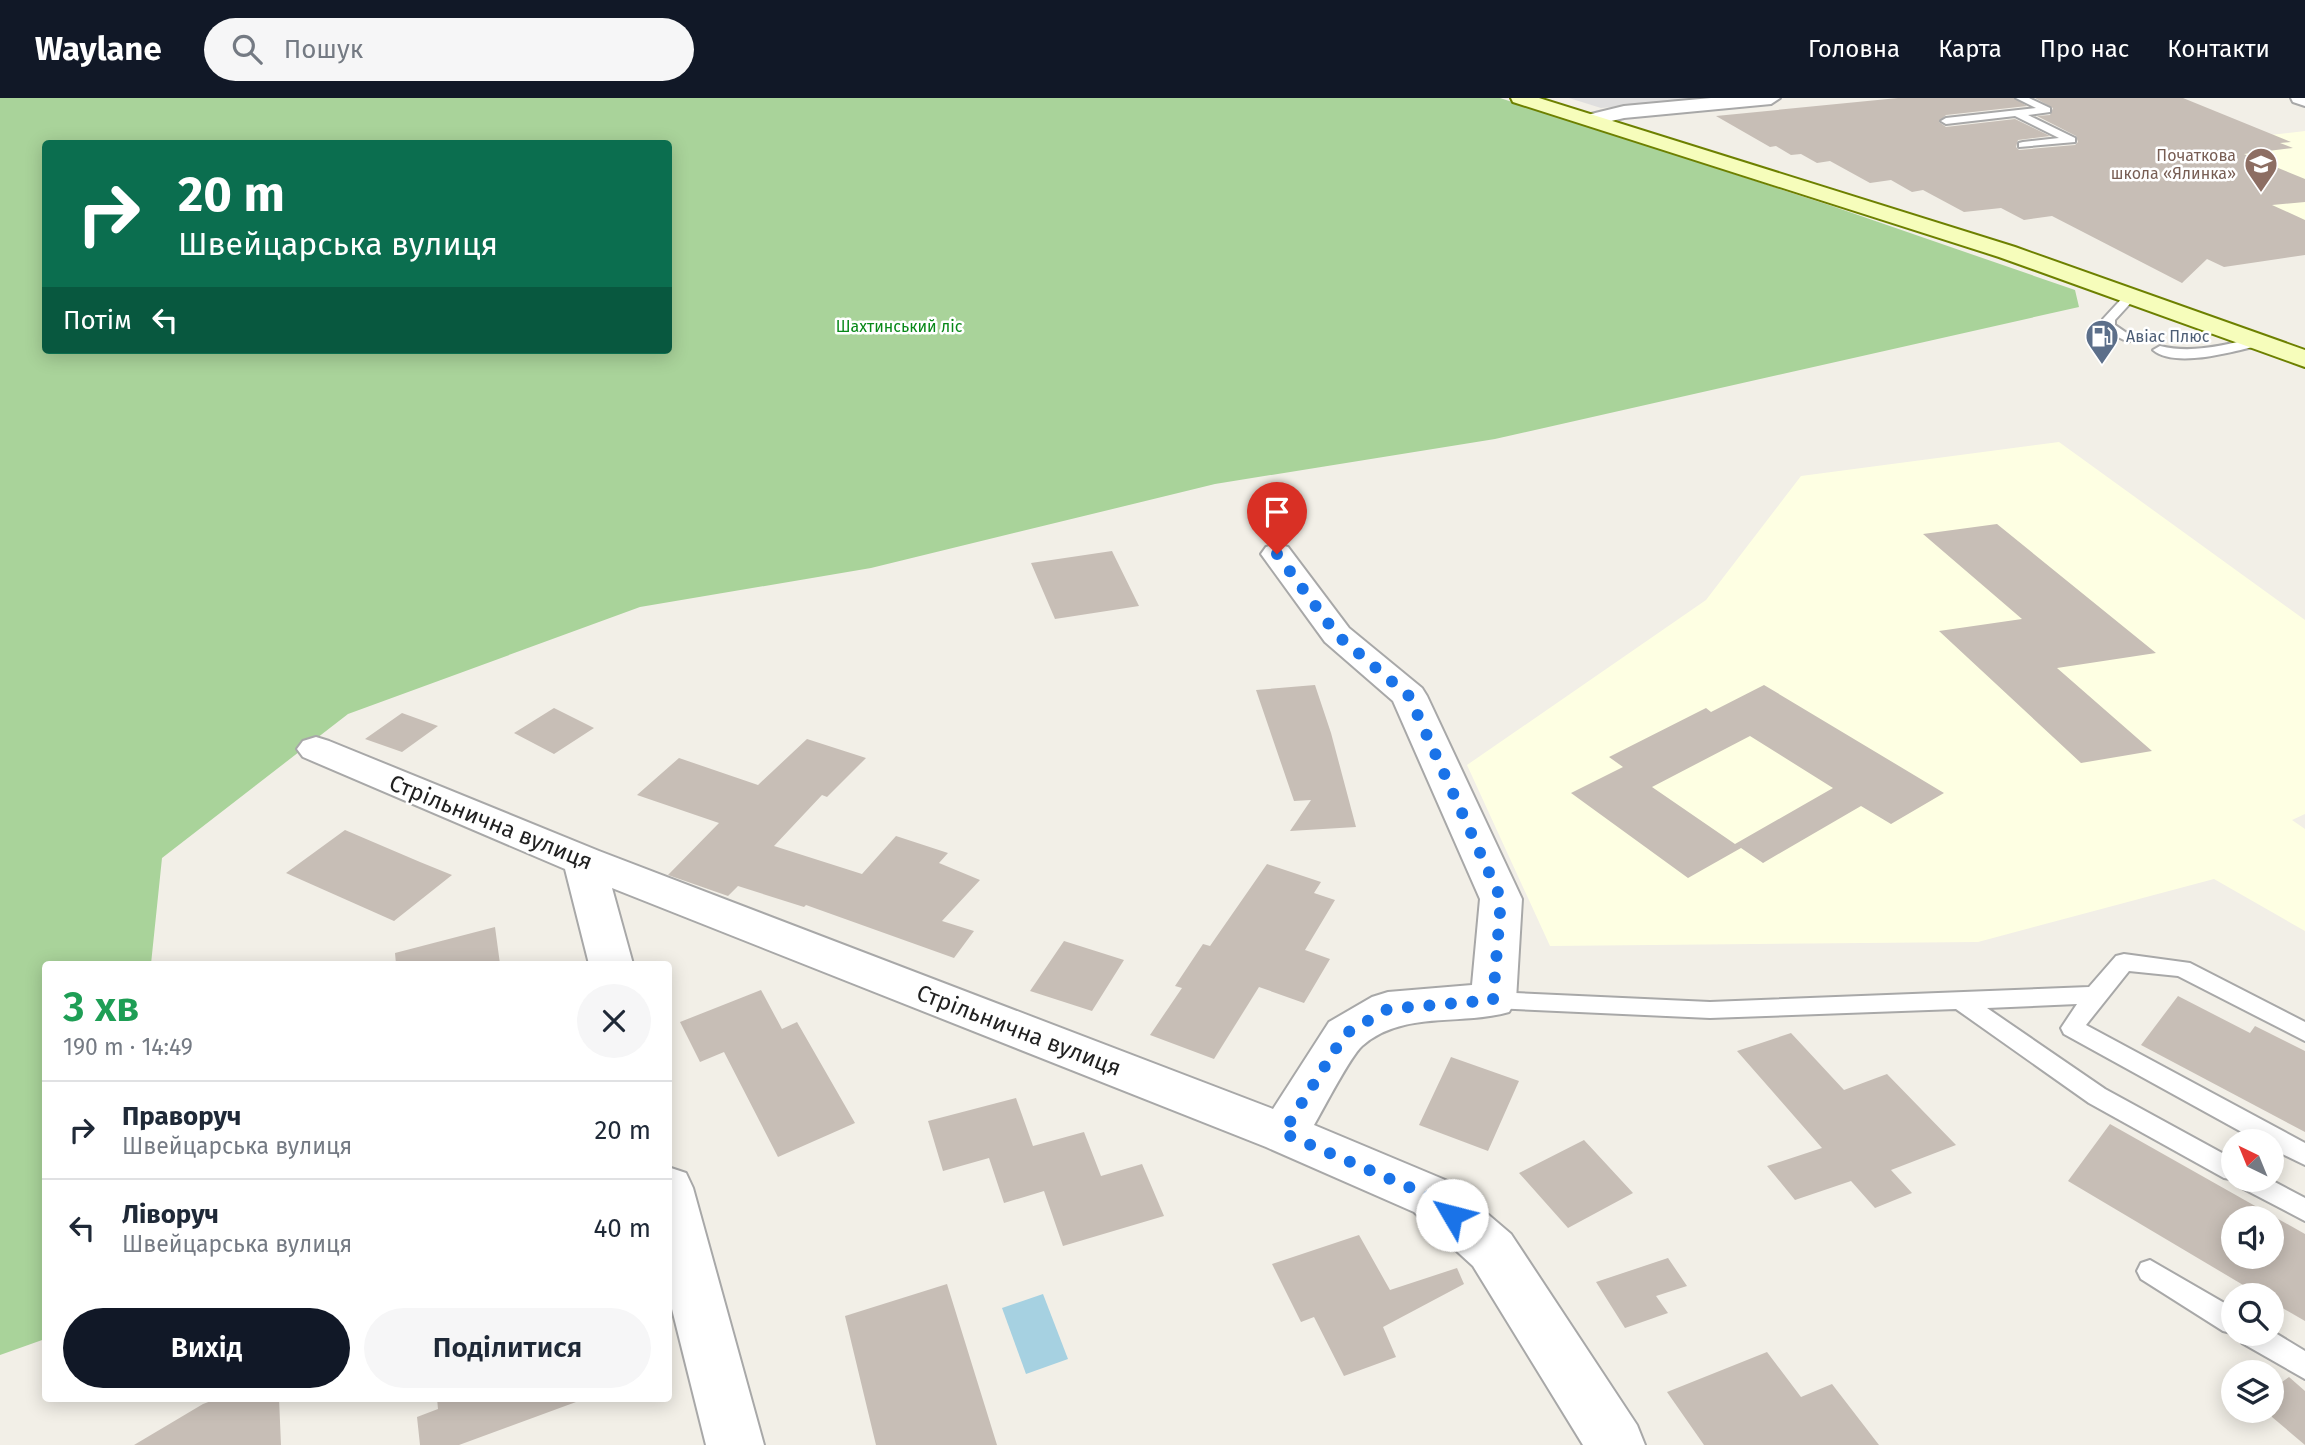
<!DOCTYPE html>
<html lang="uk">
<meta charset="utf-8">
<style>
body{margin:0;font-family:"Fira Sans",sans-serif;background:#f6f6f7;color:#1f2937;height:100vh;display:flex;flex-direction:column;font-size:26px;white-space:nowrap}
*{box-sizing:border-box;margin:0}
p{font-size:23px;color:#747a83}
.icon{flex:none;width:38px;height:38px;fill:none;stroke:currentColor;stroke-width:2;stroke-linecap:round;stroke-linejoin:round}
.map{position:relative;flex:1;overflow:hidden}
.panel{position:absolute;left:42px;top:863px;width:630px;height:441px;display:flex;flex-direction:column;background:#fff;border-radius:7px;box-shadow:0 4px 18px #0003}
.panel>*{flex:none}
.top-card{position:absolute;left:42px;top:42px;width:630px;height:214px;border-radius:7px;box-shadow:0 4px 18px #0003;background:#0b6e4f;color:#fff;overflow:hidden}
.needle{width:46px;rotate:317deg}
.fabs{position:absolute;left:2221px;top:1031px;display:grid;gap:14px}
.fabs a{display:grid;place-items:center;width:63px;height:63px;border-radius:50%;background:#fff;box-shadow:0 4px 18px #0003;font-size:35px}
.pin{position:absolute;display:grid;place-items:center;width:60px;height:60px;color:#fff;margin:-72px -30px;border-radius:50% 50% 50% 0;rotate:-45deg;box-shadow:0 0 7px #0007}
.pin .icon{rotate:45deg}
.me{position:absolute;width:77px;margin:-38px;rotate:307deg;stroke-linejoin:round;filter:drop-shadow(0 0 5px #0008)}
.turn{display:flex;align-items:center;gap:24px;height:147px;padding:0 21px;font-size:32px}
.turn .icon{width:91px;height:91px;stroke-width:2.5}
.turn b{display:block;font-size:49px;line-height:60px}
.then{display:flex;align-items:center;height:66px;padding:0 21px;background:#0003;gap:14px;font-size:26px}
.round{display:grid;place-items:center;flex:none;width:74px;height:74px;border-radius:37px;background:#f6f6f7}
.head{display:flex;align-items:center;justify-content:space-between;height:119px;padding:0 21px}
h1{font-size:42px;font-weight:600;line-height:52px;color:#1e9e55}
.primary-button{display:flex;gap:14px;margin-top:auto;padding:14px 21px}
.primary-button a{flex:1;height:80px;border-radius:42px;background:#111827;color:#fff;font-size:28px;font-weight:600;line-height:80px;text-align:center}
.primary-button a+a{background:#f6f6f7;color:#1f2937}
ul{padding:0;list-style:none}
li{display:flex;align-items:center;gap:21px;height:98px;padding:0 21px;border-top:2px solid #e0e1e3}
li div{flex:1}
li b{display:block;font-size:26px}
li em{font-style:normal}
header{display:flex;align-items:center;gap:42px;box-sizing:border-box;height:98px;padding:0 35px;background:#111827;color:#fff}
header strong{font-size:33px}
nav{display:flex;gap:38px;margin-inline-start:auto;font-size:24px}
.search{width:490px;height:63px;background:#f6f6f7;display:flex;align-items:center;gap:18px;box-sizing:border-box;padding:0 24px;border-radius:38px;color:#747a83;font-size:26px}
.map>svg:first-child{display:block}
.residential{fill:#dfdede}
.education{fill:#feffe3}
.forest{fill:#a9d39a;fill-rule:evenodd}
.water{fill:#a6d1e1}
.building{fill:#c7beb6;fill-rule:evenodd}
.lines{fill:none;stroke-linecap:round;stroke-linejoin:round}
.lane-casing{stroke:#a8a8a8;stroke-width:4}
.street-casing{stroke:#a8a8a8;stroke-width:4}
.secondary-casing{stroke:#6d8000;stroke-width:4}
.lane{fill:#fff;fill-rule:evenodd}
.street{fill:#fff;fill-rule:evenodd}
.secondary{fill:#f6fdbb;fill-rule:evenodd}
.route{stroke:#1a73e8;stroke-width:12;stroke-dasharray:0 21.6}
.labels{text-anchor:middle;dominant-baseline:central;stroke-width:5;stroke-linejoin:round;paint-order:stroke}
.far-education-label{font-size:16px;fill:#785e54;stroke:#fff;text-anchor:end}
.far-park-label{font-size:16px;fill:#078817;stroke:#fff}
.far-service-label{font-size:16px;fill:#4e5e75;stroke:#fff;text-anchor:start}
.near-street-label{font-size:23px;fill:#212121;stroke:#fff}
</style>
<header>
<strong>Waylane</strong>
<div class="search"><svg class="icon" aria-label="search" viewBox="0 0 24 24"><circle cx="10" cy="10" r="6"/><path d="M15 15l6 6"/></svg>Пошук</div>
<nav><a>Головна</a><a>Карта</a><a>Про нас</a><a>Контакти</a></nav>
</header>
<div class="map">
<svg width="2305" height="1347" viewBox="0 0 2305 1347">
<rect width="100%" height="100%" fill="#f2efe7"/>
<path class="residential" d="M 1569,0 L 1718,0 L 1601,10 Z"/>
<path class="education" d="M 2305,33 L 2305,143 L 2119,54 Z
M 2059,344 L 2305,522 L 2305,716 L 2292,722 L 2305,731 L 2305,833 L 2214,781 L 1978,844 L 1550,848 L 1467,667 L 1706,502 L 1801,378 Z"/>
<path class="forest" d="M 0,0 L 1500,0 L 1832,108 L 2075,192 L 2079,209 L 1495,341 L 1215,386 L 871,470 L 640,509 L 348,616 L 162,760 L 151,866 L 46,866 L 45,1241 L 0,1257 ZM 46,46 L 668,46 L 668,252 L 46,252 Z"/>
<path class="water" d="M 1043,1196 L 1068,1261 L 1026,1276 L 1002,1210 Z"/>
<path class="building" d="M 1898,0 L 2014,0 L 2027,8 L 1946,17 L 1939,24 L 1946,29 L 2015,21 L 2050,38 L 2018,42 L 2016,49 L 2019,52 L 2075,47 L 2078,44 L 2076,38 L 2037,18 L 2050,17 L 2053,10 L 2035,0 L 2183,0 L 2291,44 L 2280,45 L 2293,50 L 2244,56 L 2305,81 L 2305,104 L 2272,107 L 2305,122 L 2305,157 L 2224,169 L 2207,161 L 2182,185 L 2052,118 L 2024,122 L 2001,110 L 1964,114 L 1923,92 L 1912,94 L 1891,82 L 1870,85 L 1830,63 L 1817,65 L 1801,56 L 1791,57 L 1776,48 L 1770,49 L 1716,18 Z
M 1997,426 L 2156,555 L 2057,570 L 2152,653 L 2081,665 L 1939,533 L 2022,521 L 1923,436 Z
M 1112,453 L 1139,508 L 1055,521 L 1031,465 Z
M 1315,587 L 1331,635 L 1356,729 L 1290,733 L 1311,702 L 1294,703 L 1256,592 Z
M 1764,587 L 1944,695 L 1891,726 L 1861,708 L 1763,765 L 1741,750 L 1688,780 L 1571,695 L 1623,669 L 1609,659 L 1706,610 L 1711,614 ZM 1750,638 L 1833,690 L 1735,746 L 1652,689 Z
M 554,610 L 594,630 L 554,656 L 514,635 Z
M 402,615 L 438,628 L 402,654 L 365,641 Z
M 807,641 L 866,660 L 827,699 L 822,697 L 774,748 L 862,776 L 896,738 L 948,755 L 939,765 L 980,782 L 942,823 L 974,833 L 954,860 L 806,807 L 804,809 L 738,788 L 728,798 L 668,777 L 719,725 L 637,697 L 679,660 L 758,687 Z
M 345,732 L 420,764 L 452,777 L 394,823 L 286,775 Z
M 1267,766 L 1321,784 L 1314,795 L 1335,802 L 1305,852 L 1330,861 L 1304,905 L 1259,889 L 1214,961 L 1150,937 L 1182,890 L 1175,888 L 1203,846 L 1210,848 Z
M 495,829 L 500,866 L 396,866 L 395,855 Z
M 1064,843 L 1124,862 L 1092,913 L 1030,893 Z
M 761,892 L 782,931 L 797,924 L 855,1025 L 778,1059 L 724,954 L 700,964 L 680,924 Z
M 2178,898 L 2250,935 L 2255,928 L 2305,953 L 2305,1034 L 2141,947 Z
M 1791,935 L 1844,992 L 1887,976 L 1956,1047 L 1891,1072 L 1912,1095 L 1875,1110 L 1851,1083 L 1795,1102 L 1767,1068 L 1822,1050 L 1737,953 Z
M 1451,959 L 1519,983 L 1488,1053 L 1419,1027 Z
M 1016,1000 L 1033,1048 L 1084,1034 L 1101,1078 L 1142,1066 L 1164,1118 L 1063,1148 L 1044,1093 L 1004,1105 L 989,1060 L 943,1073 L 928,1023 Z
M 2110,1026 L 2305,1136 L 2305,1223 L 2272,1204 L 2272,1197 L 2260,1197 L 2068,1083 ZM 2233,1120 L 2272,1120 L 2272,1158 L 2233,1158 Z
M 1584,1042 L 1633,1095 L 1568,1130 L 1519,1075 Z
M 1359,1137 L 1390,1192 L 1457,1170 L 1464,1186 L 1383,1229 L 1396,1259 L 1344,1278 L 1314,1219 L 1301,1224 L 1272,1166 Z
M 1668,1160 L 1687,1188 L 1656,1198 L 1668,1215 L 1625,1230 L 1596,1184 Z
M 947,1186 L 997,1347 L 876,1347 L 845,1218 Z
M 1767,1254 L 1801,1299 L 1832,1286 L 1879,1347 L 1704,1347 L 1667,1294 Z
M 2289,1279 L 2305,1293 L 2305,1347 L 2272,1319 L 2272,1291 Z
M 219,1300 L 279,1300 L 281,1347 L 134,1347 L 203,1306 Z
M 437,1300 L 576,1300 L 576,1304 L 459,1347 L 420,1347 L 417,1319 L 438,1311 Z"/>
<g class="lines">
<defs>
<path id="lane" d="M 2016,0 L 2029,0 L 2050,10 L 2050,14 L 2028,17 L 2075,40 L 2075,44 L 2019,49 L 2019,45 L 2023,44 L 2059,40 L 2015,18 L 1946,26 L 1941,23 L 1946,20 L 2036,10 Z
M 2131,194 L 2137,198 L 2115,222 L 2115,227 L 2134,240 L 2128,244 L 2104,232 L 2103,221 L 2127,195 Z
M 2256,240 L 2262,244 L 2261,247 C 2234,253 2176,271 2153,252 L 2160,248 C 2193,256 2223,247 2256,240 Z
M 2124,856 L 2190,865 L 2305,924 L 2305,943 L 2178,878 L 2129,873 L 2086,927 L 2305,1045 L 2305,1067 L 2272,1051 L 2272,1043 L 2258,1043 L 2064,936 L 2061,930 L 2077,906 L 1987,910 L 2105,991 L 2233,1061 L 2233,1082 L 2271,1082 L 2305,1100 L 2305,1123 L 2240,1089 L 2236,1082 L 2224,1080 L 2089,1005 L 1956,911 L 1710,920 L 1493,910 L 1485,908 L 1482,902 L 1485,896 L 1493,894 L 1710,904 L 2089,889 L 2116,858 Z
M 2150,1162 L 2233,1210 L 2235,1236 L 2223,1233 L 2141,1181 L 2137,1173 L 2141,1165 Z
M 2272,1233 L 2305,1253 L 2305,1281 L 2242,1245 L 2238,1236 L 2272,1236 Z"/>
<path id="street" d="M 1711,0 L 1780,0 L 1771,6 L 1624,20 L 1590,28 L 1580,22 L 1583,18 L 1624,8 Z
M 2291,0 L 2305,0 L 2305,8 L 2293,4 Z
M 1277,446 L 1288,449 L 1349,530 L 1422,590 L 1427,598 L 1522,801 L 1516,902 L 1509,914 C 1461,928 1403,912 1362,948 C 1350,959 1324,1010 1314,1027 L 1450,1084 L 1511,1136 L 1637,1327 L 1645,1347 L 1583,1347 L 1473,1168 L 1414,1114 L 1266,1049 L 612,790 L 633,866 L 589,866 L 565,771 L 303,659 L 297,651 L 303,643 L 316,639 L 329,643 L 599,753 L 1273,1011 L 1329,924 L 1372,899 L 1388,894 L 1472,887 L 1480,801 L 1393,603 L 1325,544 L 1261,456 L 1266,449 Z
M 668,1069 L 686,1075 L 693,1090 L 764,1347 L 706,1347 L 668,1195 Z"/>
<path id="secondary" d="M 1511,0 L 1539,0 L 2015,149 L 2305,252 L 2305,269 L 1999,159 L 1513,4 Z"/>
</defs>
<use href="#lane" class="lane-casing"/>
<use href="#street" class="street-casing"/>
<use href="#secondary" class="secondary-casing"/>
<use href="#lane" class="lane"/>
<use href="#street" class="street"/>
<use href="#secondary" class="secondary"/>
</g>
<g class="lines">
<path class="route" d="M 1277,456 L 1337,537 L 1409,598 L 1501,801 L 1493,902 L 1388,911 L 1345,936 L 1283,1035 L 1432,1099 L 1452,1117"/>
</g>
<defs>
<symbol id="school-pin" viewBox="-11 -11 22 30"><path d="M0 17L-7.5 6A9.5 9.5 0 1 1 7.5 6Z" fill="#8d6e63" stroke="#fff"/><path d="M0-5L7-2L0 1L-7-2ZM-4 1L0 2.5L4 1V4Q0 6-4 4Z" fill="#fff"/></symbol>
<symbol id="fuel-pin" viewBox="-11 -11 22 30"><path d="M0 17L-7.5 6A9.5 9.5 0 1 1 7.5 6Z" fill="#5c6f8a" stroke="#fff"/><path d="M-5.5-6h7V0h2V4h1.3V-2.5L3-4.5l.8-.8L6-3V5H2.5V1h-1V6h-7ZM-4.2-4.7v3.2H.2V-4.7Z" fill="#fff"/></symbol>
</defs>
<g fill-rule="evenodd">
<use href="#school-pin" x="2242" y="47" width="38" height="52"/>
<use href="#fuel-pin" x="2083" y="219" width="38" height="52"/>
</g>
<g class="labels">
<g class="far-education-label">
<text x="2236" y="57">Початкова<tspan x="2236" dy="18">школа «Ялинка»</tspan></text>
</g>
<g class="far-park-label">
<text x="899" y="228">Шахтинський ліс</text>
</g>
<g class="far-service-label">
<text x="2126" y="238">Авіас Плюс</text>
</g>
<g class="near-street-label">
<text transform="translate(491 724) rotate(22)">Стрільнична вулиця</text>
<text transform="translate(1019 932) rotate(21)">Стрільнична вулиця</text>
</g>
</g>
</svg>
<div class="fabs">
<a><svg class="needle" viewBox="-14 -14 28 28"><path d="M0-13l5 13h-10z" fill="#e53935"/><path d="M0 13l5-13h-10z" fill="#747a83"/></svg></a>
<a><svg class="icon" aria-label="sound" viewBox="0 0 24 24"><path d="M4 9h4l5-4v14l-5-4H4zM17 9q2 3 0 6"/></svg></a>
<a><svg class="icon" aria-label="search" viewBox="0 0 24 24"><circle cx="10" cy="10" r="6"/><path d="M15 15l6 6"/></svg></a>
<a><svg class="icon" aria-label="layers" viewBox="0 0 24 24"><path d="M12 4l9 5-9 5-9-5zM3 14l9 5 9-5"/></svg></a>
</div>
<div class="pin" style="left:1277px;top:456px;background:#d93025"><svg class="icon" aria-label="arrive" viewBox="0 0 24 24"><path d="M6 21V4h12l-3 4 3 4H6"/></svg></div>
<svg class="me" style="left:1452px;top:1117px" viewBox="-20 -20 40 40"><circle r="19" fill="#fff"/><path d="M0-13L10 11 0 6-10 11z" fill="#1a73e8"/></svg>
<div class="top-card">
<div class="turn"><svg class="icon" aria-label="right" viewBox="0 0 24 24"><path d="M7 20v-9h11M14 6l5 5-5 5"/></svg><div><b>20 m</b>Швейцарська вулиця</div></div>
<div class="then">Потім<svg class="icon" aria-label="left" viewBox="0 0 24 24"><path d="M17 20v-9H6M10 6l-5 5 5 5"/></svg></div>
</div>
<section class="panel">
<div class="head"><div><h1>3 хв</h1><p>190 m · 14:49</p></div><a class="round"><svg class="icon" aria-label="close" viewBox="0 0 24 24"><path d="M6 6l12 12M18 6L6 18"/></svg></a></div>
<ul>
<li><svg class="icon" aria-label="right" viewBox="0 0 24 24"><path d="M7 20v-9h11M14 6l5 5-5 5"/></svg><div><b>Праворуч</b><p>Швейцарська вулиця</p></div><em>20 m</em></li>
<li><svg class="icon" aria-label="left" viewBox="0 0 24 24"><path d="M17 20v-9H6M10 6l-5 5 5 5"/></svg><div><b>Ліворуч</b><p>Швейцарська вулиця</p></div><em>40 m</em></li>
</ul>
<div class="primary-button"><a>Вихід</a><a>Поділитися</a></div>
</section>
</div>
